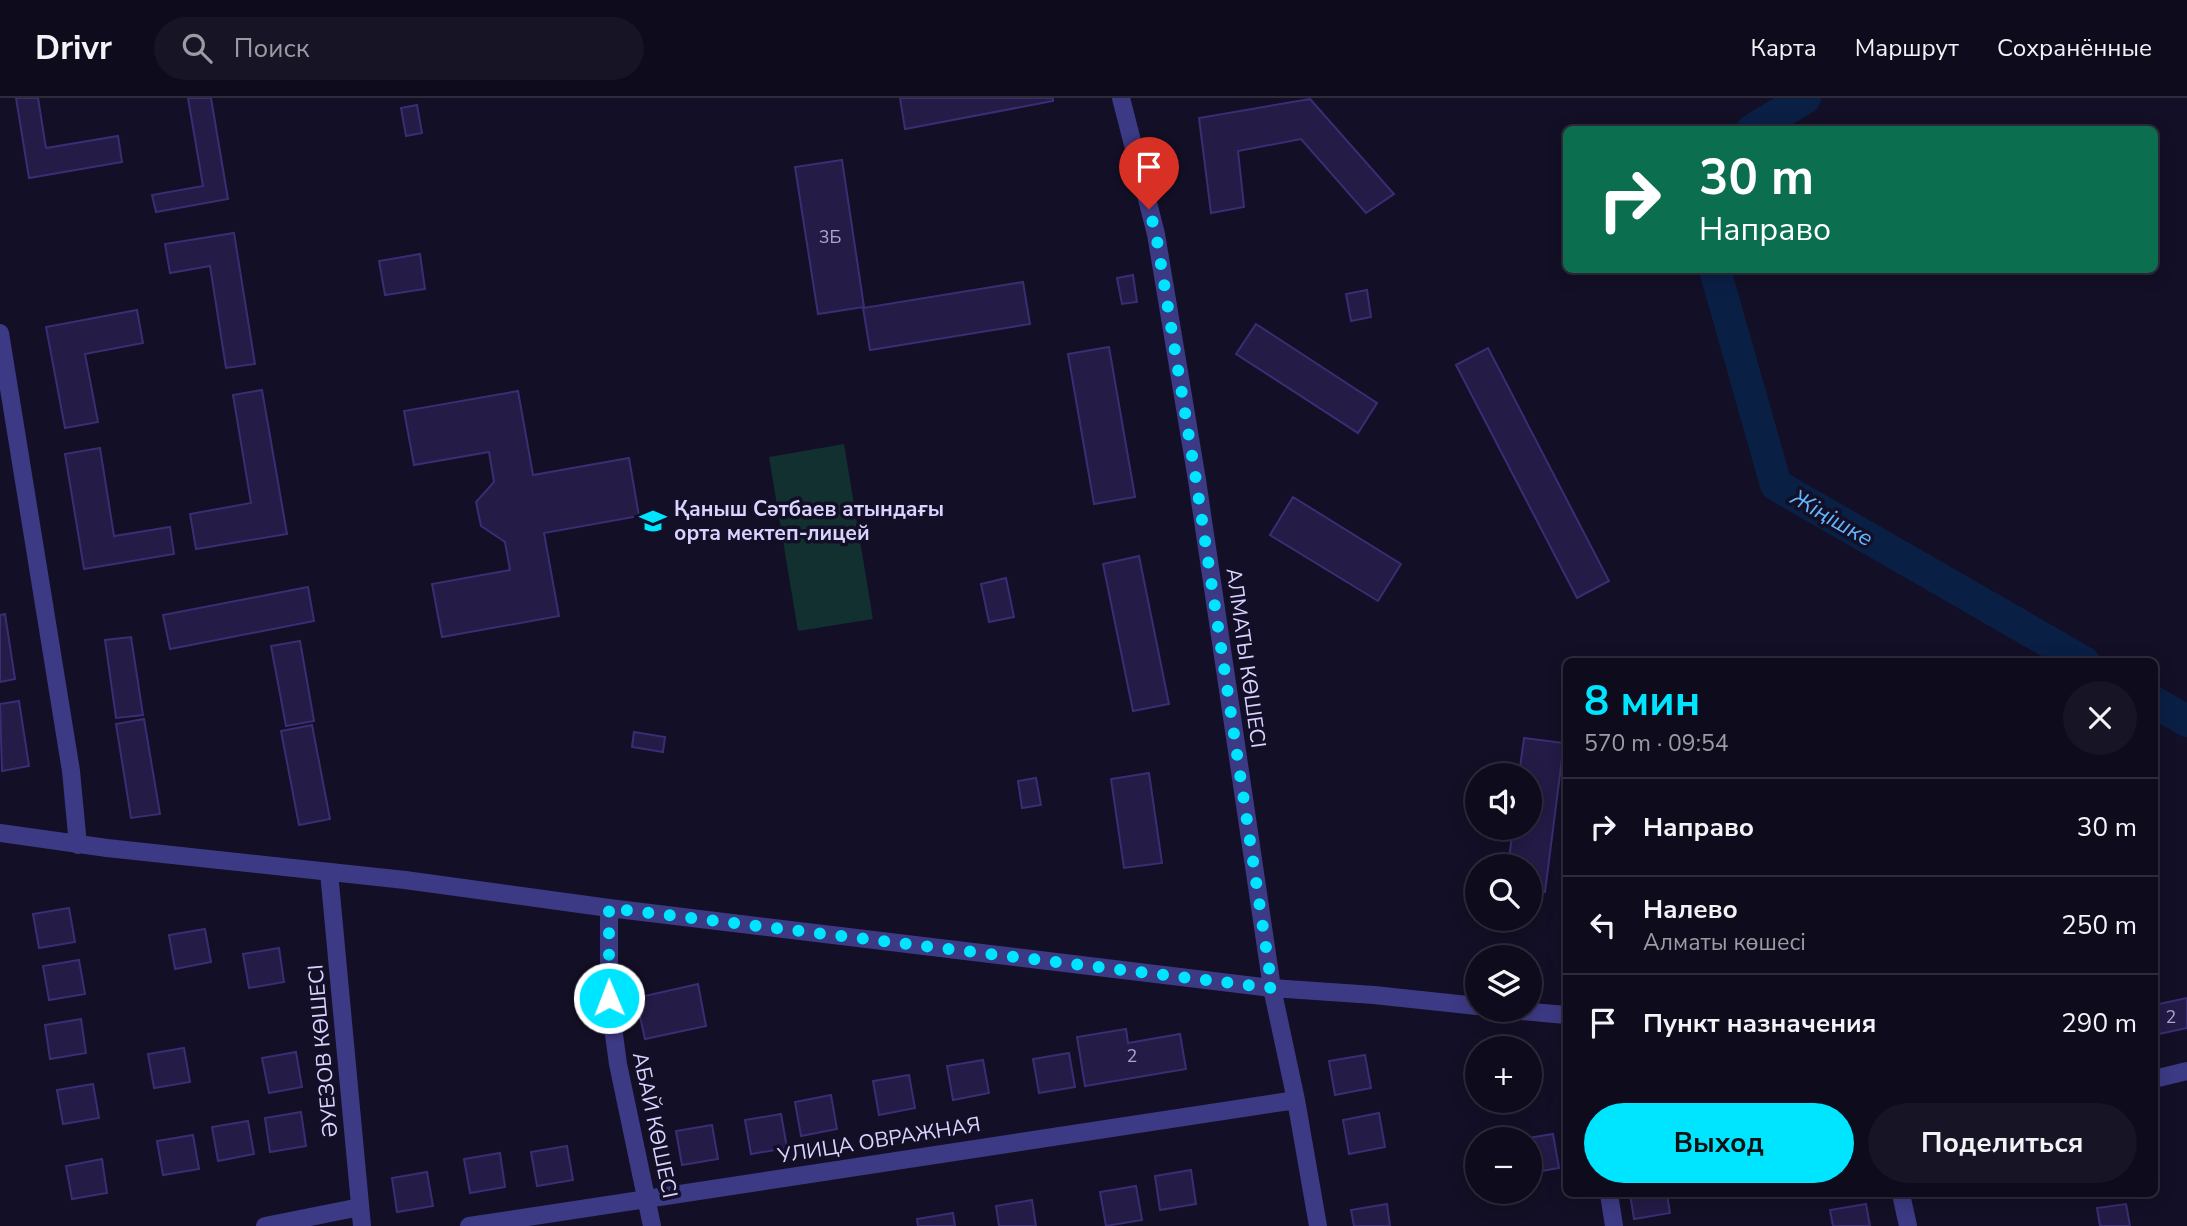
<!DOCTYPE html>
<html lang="ru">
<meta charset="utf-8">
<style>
body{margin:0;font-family:"Nunito Sans",sans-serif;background:#171425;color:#f1f3f6;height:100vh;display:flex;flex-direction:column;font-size:26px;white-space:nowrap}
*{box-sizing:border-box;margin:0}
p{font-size:23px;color:#9b9ba3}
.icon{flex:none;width:38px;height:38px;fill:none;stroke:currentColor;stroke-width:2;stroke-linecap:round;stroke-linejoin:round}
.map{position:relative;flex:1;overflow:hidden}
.details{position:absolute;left:1563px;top:560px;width:595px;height:539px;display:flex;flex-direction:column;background:#0e0b1c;border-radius:10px;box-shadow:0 4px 18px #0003,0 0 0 2px #2e2b3b}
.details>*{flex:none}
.guide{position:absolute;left:1563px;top:28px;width:595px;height:147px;border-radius:10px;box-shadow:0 4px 18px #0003,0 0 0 2px #2e2b3b;background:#0b6e4f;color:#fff;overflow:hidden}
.controls{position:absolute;left:1465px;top:665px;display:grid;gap:14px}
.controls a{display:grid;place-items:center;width:77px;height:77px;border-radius:50%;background:#0e0b1c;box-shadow:0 4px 18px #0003,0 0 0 2px #2e2b3b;font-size:35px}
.pin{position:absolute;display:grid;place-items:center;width:60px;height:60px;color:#fff;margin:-72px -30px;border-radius:50% 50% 50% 0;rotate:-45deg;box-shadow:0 0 7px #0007}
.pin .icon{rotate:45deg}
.me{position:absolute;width:77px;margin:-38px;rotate:359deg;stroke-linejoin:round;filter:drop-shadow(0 0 5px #0008)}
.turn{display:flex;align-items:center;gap:24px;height:147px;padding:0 21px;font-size:32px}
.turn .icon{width:91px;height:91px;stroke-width:2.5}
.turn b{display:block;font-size:49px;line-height:60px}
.round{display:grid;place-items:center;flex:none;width:74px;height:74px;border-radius:37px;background:#171425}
.summary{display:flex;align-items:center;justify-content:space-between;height:119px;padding:0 21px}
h1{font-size:42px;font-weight:700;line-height:52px;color:#00e5ff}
.cta{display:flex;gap:14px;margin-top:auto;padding:14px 21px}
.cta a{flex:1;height:80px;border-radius:42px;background:#00e5ff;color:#111;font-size:28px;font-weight:700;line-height:80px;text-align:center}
.cta a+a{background:#171425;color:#f1f3f6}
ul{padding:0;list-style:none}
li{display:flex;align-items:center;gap:21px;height:98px;padding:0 21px;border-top:2px solid #2e2b3b}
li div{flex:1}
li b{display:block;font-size:26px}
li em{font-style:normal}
header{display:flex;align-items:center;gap:42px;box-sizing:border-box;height:98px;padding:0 35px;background:#0e0b1c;border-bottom:2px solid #2e2b3b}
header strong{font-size:33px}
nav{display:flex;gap:38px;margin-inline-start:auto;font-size:24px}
.search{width:490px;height:63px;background:#171425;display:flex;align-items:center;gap:18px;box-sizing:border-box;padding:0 24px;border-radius:38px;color:#9b9ba3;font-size:26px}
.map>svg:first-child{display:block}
.green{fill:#12302f}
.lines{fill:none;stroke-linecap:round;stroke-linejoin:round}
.river{stroke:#0a1f44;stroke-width:32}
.building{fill:#241b47;stroke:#3b2d73;stroke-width:2}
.minor{stroke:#3d3a85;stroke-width:18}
.route{stroke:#00e5ff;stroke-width:12;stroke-dasharray:0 21.6}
.labels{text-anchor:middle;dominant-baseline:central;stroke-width:7;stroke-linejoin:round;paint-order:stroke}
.number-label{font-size:18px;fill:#aca6d1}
.poi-label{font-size:21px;font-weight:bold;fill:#d9d4ff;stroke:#130f26;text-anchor:start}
.street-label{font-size:21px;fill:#d9d4ff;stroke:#130f26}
.water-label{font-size:23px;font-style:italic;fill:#62b6ff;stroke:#130f26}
</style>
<header>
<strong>Drivr</strong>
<div class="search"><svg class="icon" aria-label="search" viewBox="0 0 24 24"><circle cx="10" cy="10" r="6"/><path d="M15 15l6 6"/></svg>Поиск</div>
<nav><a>Карта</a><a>Маршрут</a><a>Сохранённые</a></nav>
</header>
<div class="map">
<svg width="2187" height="1128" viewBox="0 0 2187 1128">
<rect width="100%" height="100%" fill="#130f26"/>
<path class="green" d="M 844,346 L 873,521 L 798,533 L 769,359 Z"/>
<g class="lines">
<path class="river" d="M 1752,32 L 1805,0
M 1715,172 L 1776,387 L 2084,564
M 2154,604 L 2187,623"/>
</g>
<path class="building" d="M 16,0 L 38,0 L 46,50 L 118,38 L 122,64 L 29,80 Z
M 188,0 L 211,0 L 228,101 L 156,114 L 152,97 L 203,88 Z
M 900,0 L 1053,0 L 1053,3 L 905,31 Z
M 1310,1 L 1394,96 L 1366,115 L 1301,41 L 1238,53 L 1244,109 L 1211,115 L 1199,20 Z
M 417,7 L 422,35 L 406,38 L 401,10 Z
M 842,62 L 864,209 L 818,216 L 795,69 Z
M 234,135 L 255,266 L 226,270 L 210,168 L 170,175 L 165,146 Z
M 420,156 L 425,191 L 385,197 L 379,163 Z
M 1133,177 L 1137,204 L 1122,206 L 1117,180 Z
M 1023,184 L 1030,226 L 870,252 L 863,210 Z
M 1367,192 L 1371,219 L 1351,223 L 1346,196 Z
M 137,212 L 143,245 L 85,256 L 98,324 L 65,330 L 46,229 Z
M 1256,226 L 1377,305 L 1358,335 L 1236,256 Z
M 1109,249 L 1135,399 L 1094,406 L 1068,256 Z
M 1488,250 L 1609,483 L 1577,500 L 1456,267 Z
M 262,292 L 287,436 L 196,451 L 190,416 L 251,405 L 233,297 Z
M 518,293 L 533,377 L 629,360 L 639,418 L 544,435 L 559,518 L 442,539 L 432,486 L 510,472 L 505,444 L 481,428 L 476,404 L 494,384 L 489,354 L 414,367 L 404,313 Z
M 100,350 L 114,438 L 170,429 L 174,456 L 84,471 L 65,356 Z
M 1293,399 L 1401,466 L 1378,503 L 1270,437 Z
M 1139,458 L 1169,606 L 1133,613 L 1103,466 Z
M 1006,480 L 1014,519 L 989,524 L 981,486 Z
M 308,489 L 314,523 L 170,551 L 163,517 Z
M 5,516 L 15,581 L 0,584 L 0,517 Z
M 131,539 L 143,617 L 116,620 L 105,542 Z
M 300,543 L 314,623 L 286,628 L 271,548 Z
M 19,603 L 29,668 L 2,673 L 0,606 Z
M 144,621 L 160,716 L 131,720 L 116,626 Z
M 312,627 L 330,721 L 299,727 L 281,633 Z
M 634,634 L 665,639 L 663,654 L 632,649 Z
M 1524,640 L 1564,645 L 1545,794 L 1530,792 L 1530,768 L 1508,768 L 1513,730 L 1530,730 L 1530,677 L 1519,677 Z
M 1149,675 L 1162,765 L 1124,770 L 1111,681 Z
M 1036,680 L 1041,707 L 1022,710 L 1018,683 Z
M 69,810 L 75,844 L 39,850 L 33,816 Z
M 205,831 L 211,864 L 175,871 L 169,837 Z
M 279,850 L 284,884 L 249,890 L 243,856 Z
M 79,862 L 85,896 L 49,902 L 43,868 Z
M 698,886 L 706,928 L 645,941 L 636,900 Z
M 2187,900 L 2187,930 L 2154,937 L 2154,907 Z
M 81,921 L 86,955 L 50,961 L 45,927 Z
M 1126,931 L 1128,945 L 1180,936 L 1186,971 L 1085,988 L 1077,939 Z
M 184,950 L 190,984 L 154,990 L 148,956 Z
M 296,954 L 302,989 L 269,995 L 262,960 Z
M 1069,955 L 1075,989 L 1039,995 L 1033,961 Z
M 1365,957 L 1371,990 L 1335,997 L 1329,963 Z
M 983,962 L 989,995 L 953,1002 L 947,968 Z
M 909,977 L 915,1010 L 879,1017 L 873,983 Z
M 93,986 L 99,1020 L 63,1026 L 57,992 Z
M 831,997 L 837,1031 L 801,1038 L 795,1004 Z
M 301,1014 L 306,1048 L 270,1054 L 265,1020 Z
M 1379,1015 L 1385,1049 L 1349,1056 L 1343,1022 Z
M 781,1016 L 787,1050 L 751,1056 L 745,1022 Z
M 248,1023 L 254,1056 L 218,1063 L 212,1029 Z
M 712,1027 L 718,1061 L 682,1067 L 676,1033 Z
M 1553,1036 L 1559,1070 L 1530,1075 L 1530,1041 L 1523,1041 Z
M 193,1037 L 199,1071 L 163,1077 L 157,1043 Z
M 567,1048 L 573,1082 L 537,1088 L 531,1054 Z
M 500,1055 L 505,1089 L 470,1095 L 464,1061 Z
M 102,1061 L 107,1095 L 72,1101 L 66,1068 Z
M 1191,1072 L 1196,1106 L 1160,1112 L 1155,1078 Z
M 427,1074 L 433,1108 L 397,1114 L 392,1080 Z
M 1136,1088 L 1142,1122 L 1106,1128 L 1100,1094 Z
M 1630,1096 L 1667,1096 L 1670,1115 L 1634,1121 Z
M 1032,1102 L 1036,1128 L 999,1128 L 996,1108 Z
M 1387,1106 L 1390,1128 L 1354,1128 L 1351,1112 Z
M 1866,1106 L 1870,1128 L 1833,1128 L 1830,1112 Z
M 2126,1106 L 2130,1128 L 2100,1128 L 2097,1110 Z
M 953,1115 L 955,1128 L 918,1128 L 917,1121 Z"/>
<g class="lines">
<path class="minor" d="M 1121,0 L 1156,136 L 1197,382 L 1272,890 L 1296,1002 L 1318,1128
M 0,235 L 71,673 L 78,747
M 0,735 L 107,750 L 405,782 L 609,810 L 1272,890 L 1374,897 L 1477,908
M 329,774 L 362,1128
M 609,810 L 609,900 L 618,966 L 652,1128
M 1509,912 L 1566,917
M 2154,981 L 2187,973
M 1609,1096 L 1614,1128
M 1901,1096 L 1908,1128
M 265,1128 L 360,1109
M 469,1128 L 1296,1002"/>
</g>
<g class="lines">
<path class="route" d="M 609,900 L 609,810 L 1272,890 L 1196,382 L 1156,136 L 1149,111"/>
</g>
<defs>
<symbol id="school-bare" viewBox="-9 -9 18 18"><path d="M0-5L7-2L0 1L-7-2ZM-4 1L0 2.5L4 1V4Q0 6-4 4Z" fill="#00e5ff" stroke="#130f26" stroke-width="2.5" paint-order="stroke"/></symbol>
</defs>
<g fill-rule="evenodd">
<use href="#school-bare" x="634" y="404" width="38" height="38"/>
</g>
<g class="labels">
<g class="number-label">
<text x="830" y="139">3Б</text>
<text x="2171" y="919">2</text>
<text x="1132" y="958">2</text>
</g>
<g class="poi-label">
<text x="674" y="411">Қаныш Сәтбаев атындағы<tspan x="674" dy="24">орта мектеп-лицей</tspan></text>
</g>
<g class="street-label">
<text transform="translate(1246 560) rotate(82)">АЛМАТЫ КӨШЕСІ</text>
<text transform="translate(323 953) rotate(-95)">ӘУЕЗОВ КӨШЕСІ</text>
<text transform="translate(655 1027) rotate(78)">АБАЙ КӨШЕСІ</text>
<text transform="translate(879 1042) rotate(-9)">УЛИЦА ОВРАЖНАЯ</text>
</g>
<g class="water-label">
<text transform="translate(1832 420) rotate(30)">Жіңішке</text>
</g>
</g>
</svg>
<div class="controls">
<a><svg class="icon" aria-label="sound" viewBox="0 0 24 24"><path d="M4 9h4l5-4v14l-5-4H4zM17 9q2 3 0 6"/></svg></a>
<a><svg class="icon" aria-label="search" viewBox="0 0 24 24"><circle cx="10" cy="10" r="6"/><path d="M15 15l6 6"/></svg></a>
<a><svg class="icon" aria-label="layers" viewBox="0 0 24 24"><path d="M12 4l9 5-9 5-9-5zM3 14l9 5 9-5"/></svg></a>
<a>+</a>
<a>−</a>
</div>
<div class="pin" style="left:1149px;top:111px;background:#d93025"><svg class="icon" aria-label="arrive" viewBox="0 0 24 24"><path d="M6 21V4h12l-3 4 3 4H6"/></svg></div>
<svg class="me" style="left:609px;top:900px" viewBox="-20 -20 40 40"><circle r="17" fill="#00e5ff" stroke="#fff" stroke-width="3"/><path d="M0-11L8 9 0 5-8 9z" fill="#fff"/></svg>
<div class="guide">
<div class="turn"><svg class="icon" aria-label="right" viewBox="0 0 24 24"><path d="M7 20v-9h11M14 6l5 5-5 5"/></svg><div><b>30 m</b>Направо</div></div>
</div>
<section class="details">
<div class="summary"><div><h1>8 мин</h1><p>570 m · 09:54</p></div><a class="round"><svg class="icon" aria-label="close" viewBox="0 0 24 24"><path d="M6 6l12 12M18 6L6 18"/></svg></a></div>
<ul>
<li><svg class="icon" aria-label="right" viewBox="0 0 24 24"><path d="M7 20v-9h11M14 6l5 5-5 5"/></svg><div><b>Направо</b></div><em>30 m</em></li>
<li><svg class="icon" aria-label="left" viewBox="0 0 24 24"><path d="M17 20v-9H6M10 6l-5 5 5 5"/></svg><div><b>Налево</b><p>Алматы көшесі</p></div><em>250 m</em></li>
<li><svg class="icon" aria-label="arrive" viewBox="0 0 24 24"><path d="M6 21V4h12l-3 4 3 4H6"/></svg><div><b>Пункт назначения</b></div><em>290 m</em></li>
</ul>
<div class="cta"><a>Выход</a><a>Поделиться</a></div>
</section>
</div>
